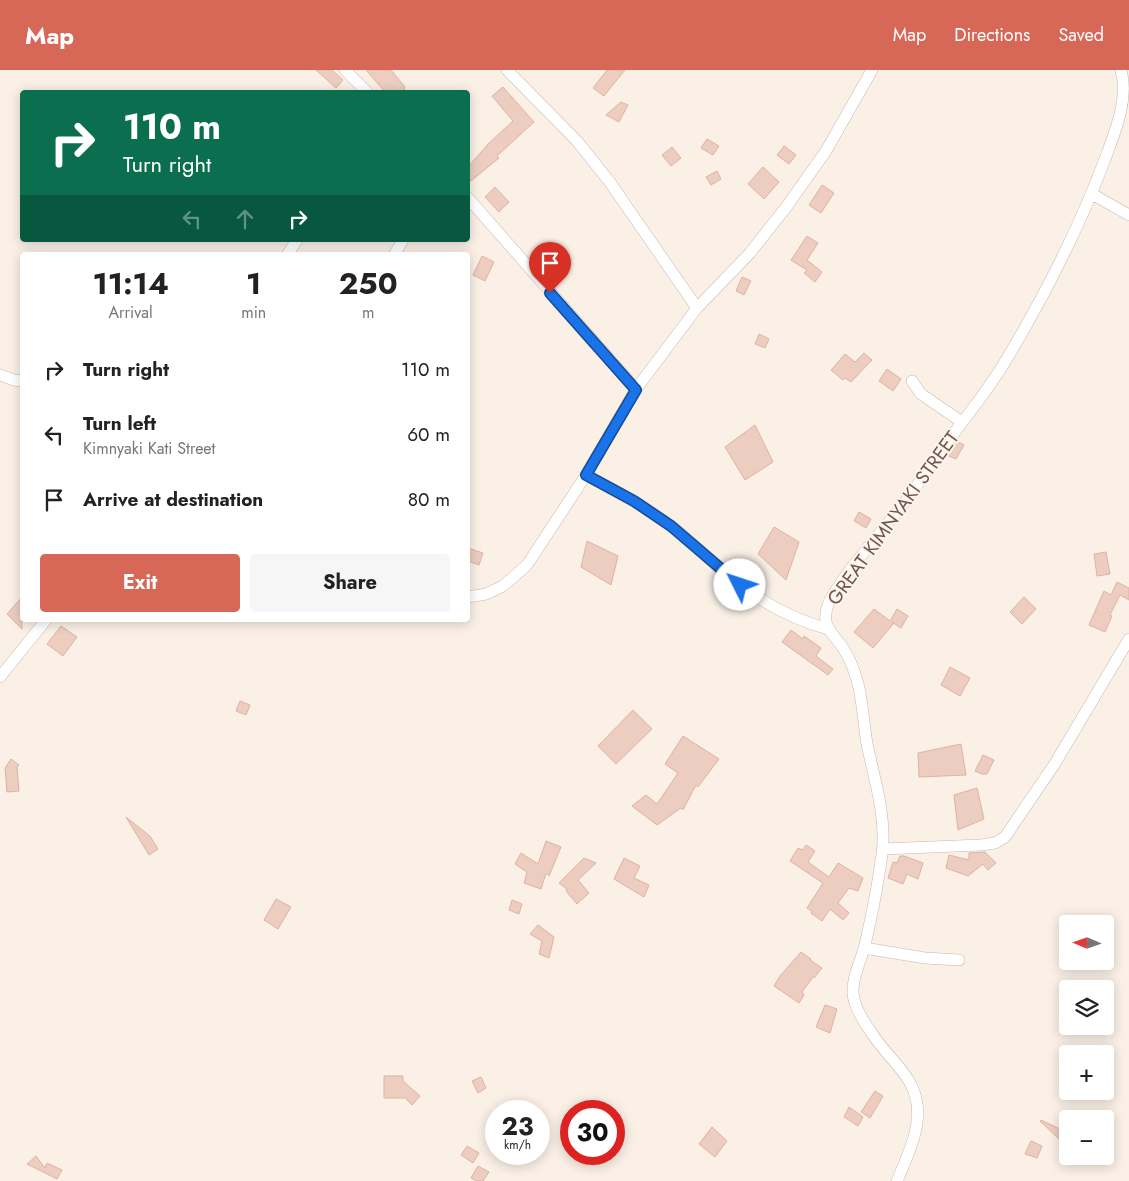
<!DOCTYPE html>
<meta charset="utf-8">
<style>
body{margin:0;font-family:Jost,sans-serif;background:#f6f6f6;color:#222;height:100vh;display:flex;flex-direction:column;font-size:19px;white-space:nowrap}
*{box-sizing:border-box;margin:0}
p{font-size:16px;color:#767676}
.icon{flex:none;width:28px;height:28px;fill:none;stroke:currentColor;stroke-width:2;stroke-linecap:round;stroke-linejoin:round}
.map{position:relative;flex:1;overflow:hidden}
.panel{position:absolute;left:20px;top:182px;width:450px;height:370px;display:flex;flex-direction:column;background:#fff;border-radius:5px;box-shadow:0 2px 12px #0003}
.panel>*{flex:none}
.hud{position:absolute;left:20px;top:20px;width:450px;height:152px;border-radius:5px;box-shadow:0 2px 12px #0003;background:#0b6e4f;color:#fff;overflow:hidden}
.needle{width:32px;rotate:272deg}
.fabs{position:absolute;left:1059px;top:845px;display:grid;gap:10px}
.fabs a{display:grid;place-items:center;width:55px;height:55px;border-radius:5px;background:#fff;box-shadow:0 2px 12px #0003;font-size:25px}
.speed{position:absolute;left:485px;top:1030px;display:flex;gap:10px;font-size:25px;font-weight:700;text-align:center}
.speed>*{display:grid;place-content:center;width:65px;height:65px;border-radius:50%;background:#fff;box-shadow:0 2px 12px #0003;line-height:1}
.speed small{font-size:12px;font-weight:400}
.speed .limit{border:8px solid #d22;background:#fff;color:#111}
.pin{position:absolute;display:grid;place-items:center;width:42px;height:42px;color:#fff;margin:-51px -21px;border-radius:50% 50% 50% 0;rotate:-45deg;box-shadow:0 0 5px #0007}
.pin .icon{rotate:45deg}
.me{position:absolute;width:55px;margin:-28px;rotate:311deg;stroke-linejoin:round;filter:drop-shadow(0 0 4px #0008)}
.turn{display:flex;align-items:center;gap:18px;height:105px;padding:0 20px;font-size:22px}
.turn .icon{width:65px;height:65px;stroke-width:2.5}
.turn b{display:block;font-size:35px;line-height:42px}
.lanes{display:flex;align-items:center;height:48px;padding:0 20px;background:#0003;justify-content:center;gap:25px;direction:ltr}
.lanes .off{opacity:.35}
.eta{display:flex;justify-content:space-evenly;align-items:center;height:85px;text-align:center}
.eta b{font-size:30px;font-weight:700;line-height:35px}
.button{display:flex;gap:10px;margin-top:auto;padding:10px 20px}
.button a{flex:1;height:58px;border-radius:5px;background:#d76757;color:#fff;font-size:20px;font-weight:700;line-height:58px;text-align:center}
.button a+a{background:#f6f6f6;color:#222}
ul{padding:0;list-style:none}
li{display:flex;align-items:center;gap:15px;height:65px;padding:0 20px}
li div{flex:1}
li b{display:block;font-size:19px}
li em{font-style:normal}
header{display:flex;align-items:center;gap:30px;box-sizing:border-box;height:70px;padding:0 25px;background:#d76757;color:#fff}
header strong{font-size:24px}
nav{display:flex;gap:28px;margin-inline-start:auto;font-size:18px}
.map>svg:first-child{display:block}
.building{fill:#eccdc0;stroke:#ddb3a2}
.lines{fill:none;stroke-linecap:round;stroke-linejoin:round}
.street-casing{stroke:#cab7ad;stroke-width:12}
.street{stroke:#fff;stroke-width:11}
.route-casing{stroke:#114b97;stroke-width:12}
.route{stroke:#1a73e8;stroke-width:9}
.labels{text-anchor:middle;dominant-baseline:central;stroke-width:4;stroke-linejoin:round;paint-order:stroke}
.street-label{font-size:19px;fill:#70564d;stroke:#fdf4eb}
</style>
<header>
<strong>Map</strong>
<nav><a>Map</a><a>Directions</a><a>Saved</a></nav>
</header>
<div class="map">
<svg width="1129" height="1111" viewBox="0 0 1129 1111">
<rect width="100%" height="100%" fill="#faf0e6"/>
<path class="building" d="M 316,0 L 332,0 L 343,10 L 336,18 Z
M 366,0 L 391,0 L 405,17 L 404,19 L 407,22 L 385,22 Z
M 607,0 L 625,0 L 604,26 L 593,18 Z
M 503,17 L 534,52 L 497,86 L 499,88 L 471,111 L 468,106 L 468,97 L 489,73 L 513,51 L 492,26 Z
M 621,32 L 628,35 L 619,52 L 606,45 Z
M 707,69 L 719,76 L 713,85 L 701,78 Z
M 784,76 L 796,85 L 789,94 L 777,85 Z
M 672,77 L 681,88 L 671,96 L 662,85 Z
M 763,97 L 779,112 L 764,129 L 748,114 Z
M 717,101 L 721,109 L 711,115 L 706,107 Z
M 822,115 L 834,123 L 821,143 L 809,135 Z
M 495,117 L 509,132 L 499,142 L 485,127 Z
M 807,166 L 818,173 L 807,190 L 822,202 L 815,212 L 804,203 L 807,200 L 791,190 Z
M 482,186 L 494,192 L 485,211 L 473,205 Z
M 742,207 L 751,211 L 744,225 L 736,221 Z
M 759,264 L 769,269 L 765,278 L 755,274 Z
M 864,283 L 872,290 L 851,312 L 845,308 L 843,310 L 831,300 L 845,284 L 855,292 Z
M 887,299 L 901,309 L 893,321 L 879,311 Z
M 755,355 L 773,392 L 745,410 L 725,377 Z
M 957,371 L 964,375 L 956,389 L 947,385 Z
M 859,442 L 871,449 L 866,458 L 854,451 Z
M 774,457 L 799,472 L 786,510 L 758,484 Z
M 587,471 L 618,486 L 611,515 L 581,497 Z
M 468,478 L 483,483 L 479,495 L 468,491 Z
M 1106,482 L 1110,504 L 1097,506 L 1094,484 Z
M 1117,512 L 1129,518 L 1129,530 L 1120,525 L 1110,545 L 1112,546 L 1105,562 L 1089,555 L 1104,521 L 1111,525 Z
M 22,527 L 22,559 L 7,544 Z
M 1024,527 L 1036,539 L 1022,554 L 1010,542 Z
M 874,539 L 890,551 L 897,539 L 908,546 L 901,558 L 892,552 L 894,553 L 873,578 L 854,562 Z
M 61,556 L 77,567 L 63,586 L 47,574 Z
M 791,560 L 803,569 L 804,566 L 821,578 L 816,586 L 833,599 L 828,605 L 782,572 Z
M 950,597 L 970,608 L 960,626 L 941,615 Z
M 240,631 L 250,635 L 246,645 L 236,641 Z
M 633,640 L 652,659 L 616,694 L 598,676 Z
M 683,666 L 719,689 L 698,717 L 696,715 L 683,740 L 681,738 L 657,755 L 632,736 L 646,725 L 657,734 L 678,703 L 665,694 Z
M 961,674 L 966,705 L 919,707 L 918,683 Z
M 983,685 L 994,690 L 987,704 L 982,704 L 975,701 Z
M 11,689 L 19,695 L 17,697 L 19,721 L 7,722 L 5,698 Z
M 977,718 L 984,749 L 958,760 L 954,725 Z
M 126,747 L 150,766 L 158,779 L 149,785 Z
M 546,771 L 561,777 L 549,806 L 546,803 L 541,819 L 524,813 L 527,802 L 515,794 L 521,783 L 538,794 Z
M 806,775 L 815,781 L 808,792 L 829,807 L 838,793 L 863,808 L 858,821 L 849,818 L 838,833 L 849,843 L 843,850 L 830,839 L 822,851 L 811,843 L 812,841 L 807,838 L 823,813 L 790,791 L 798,778 L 803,780 Z
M 985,782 L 996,793 L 988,800 L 983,794 L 968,806 L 946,798 L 949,785 L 969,790 L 969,783 Z
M 900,786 L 904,786 L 923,793 L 918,809 L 907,804 L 903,814 L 888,808 L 893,792 L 897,793 Z
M 584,788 L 596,793 L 578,810 L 589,823 L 577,834 L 566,821 L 567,819 L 559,813 Z
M 624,788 L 640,796 L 634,808 L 649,815 L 644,827 L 614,809 Z
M 276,829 L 291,837 L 278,859 L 264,850 Z
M 512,830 L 522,834 L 519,844 L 509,840 Z
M 538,855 L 554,867 L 549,888 L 539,884 L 542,871 L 530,864 Z
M 801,882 L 811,889 L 810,890 L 822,898 L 814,908 L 813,907 L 802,922 L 804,925 L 799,933 L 774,916 L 780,906 Z
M 825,935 L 837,939 L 830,963 L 816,957 Z
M 384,1006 L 403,1006 L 403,1011 L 420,1026 L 412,1035 L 405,1028 L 384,1028 Z
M 481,1007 L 486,1018 L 478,1023 L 472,1011 Z
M 875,1021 L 883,1026 L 870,1048 L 861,1042 Z
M 849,1037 L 863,1047 L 858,1056 L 844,1047 Z
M 1041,1050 L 1064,1061 L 1060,1070 L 1040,1051 Z
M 712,1057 L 727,1071 L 715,1087 L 699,1074 Z
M 1031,1071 L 1042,1076 L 1037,1088 L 1025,1084 Z
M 467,1076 L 479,1083 L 473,1093 L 461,1085 Z
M 36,1086 L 45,1098 L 47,1093 L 62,1100 L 57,1109 L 27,1094 Z
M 478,1096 L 489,1102 L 483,1111 L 476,1111 L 471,1108 Z"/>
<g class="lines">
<defs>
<path id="street" d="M 345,0 L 367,22
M 507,0 L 577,71 L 609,111 L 697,238
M 1092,124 L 1129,145
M 468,128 L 636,319
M 287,185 L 297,170
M 394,185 L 403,170
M 0,305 L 14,310 L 22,311
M 912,311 L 921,324 L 962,352
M 586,405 C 615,420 645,436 671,456 C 695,474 716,497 740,515 C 768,536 795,550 828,559
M 468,527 L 486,524 L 503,516 L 527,495 L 586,405 L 636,319 L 697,238 L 750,183 L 787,136 L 826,81 L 872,0
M 0,607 L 46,550
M 883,779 L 981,775 L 995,773 L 1005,767 L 1054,695 L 1129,569
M 864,878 L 925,888 L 959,890
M 897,1111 C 910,1080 929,1044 909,1011 C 898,993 882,980 871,962 C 863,951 854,937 853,923 C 852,907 861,891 865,875 C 872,845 878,814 882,784 C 887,749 874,707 867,674 C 864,655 863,637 859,618 C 856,605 851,590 843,578 C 833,563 820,556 828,535 C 831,525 839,517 844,508 C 866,478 891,451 913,421 C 924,406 934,390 945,375 C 965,348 986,323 1003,295 C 1043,229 1078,161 1105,89 C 1115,62 1129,29 1121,0"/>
</defs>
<use href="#street" class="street-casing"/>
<use href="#street" class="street"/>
</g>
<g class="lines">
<defs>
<path id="route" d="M 550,223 L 636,320 L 586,405 L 634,431 L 671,456 L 740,515"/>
</defs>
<use href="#route" class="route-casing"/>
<use href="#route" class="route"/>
</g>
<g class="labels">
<g class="street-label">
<text transform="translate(893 448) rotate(-54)">GREAT KIMNYAKI STREET</text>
</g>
</g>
</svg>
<div class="fabs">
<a><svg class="needle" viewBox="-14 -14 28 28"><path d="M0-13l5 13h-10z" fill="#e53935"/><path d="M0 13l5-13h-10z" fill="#767676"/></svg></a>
<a><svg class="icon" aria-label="layers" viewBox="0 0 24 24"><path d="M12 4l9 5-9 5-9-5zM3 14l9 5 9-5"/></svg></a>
<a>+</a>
<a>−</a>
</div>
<div class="speed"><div>23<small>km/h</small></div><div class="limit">30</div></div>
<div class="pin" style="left:550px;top:223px;background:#d93025"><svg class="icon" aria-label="arrive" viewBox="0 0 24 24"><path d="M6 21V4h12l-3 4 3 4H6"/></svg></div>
<svg class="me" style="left:740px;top:515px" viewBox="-20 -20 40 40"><circle r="19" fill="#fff"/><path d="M0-13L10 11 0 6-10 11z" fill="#1a73e8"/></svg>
<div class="hud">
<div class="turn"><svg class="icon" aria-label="right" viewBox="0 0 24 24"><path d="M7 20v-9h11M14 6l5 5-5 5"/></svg><div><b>110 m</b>Turn right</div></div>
<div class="lanes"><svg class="icon off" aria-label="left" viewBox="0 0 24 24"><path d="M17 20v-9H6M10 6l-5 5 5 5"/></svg><svg class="icon off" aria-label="ahead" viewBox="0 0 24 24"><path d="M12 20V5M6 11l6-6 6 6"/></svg><svg class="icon" aria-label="right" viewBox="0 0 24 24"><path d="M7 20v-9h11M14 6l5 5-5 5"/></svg></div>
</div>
<section class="panel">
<div class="eta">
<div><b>11:14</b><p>Arrival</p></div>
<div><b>1</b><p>min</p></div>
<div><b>250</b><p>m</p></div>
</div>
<ul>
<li><svg class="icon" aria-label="right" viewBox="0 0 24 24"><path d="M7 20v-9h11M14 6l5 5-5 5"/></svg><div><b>Turn right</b></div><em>110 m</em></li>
<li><svg class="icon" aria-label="left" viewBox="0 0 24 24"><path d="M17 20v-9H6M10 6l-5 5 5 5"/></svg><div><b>Turn left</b><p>Kimnyaki Kati Street</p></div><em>60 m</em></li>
<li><svg class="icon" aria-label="arrive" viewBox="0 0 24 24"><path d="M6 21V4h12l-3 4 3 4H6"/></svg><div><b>Arrive at destination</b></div><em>80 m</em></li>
</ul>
<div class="button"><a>Exit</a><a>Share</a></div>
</section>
</div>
